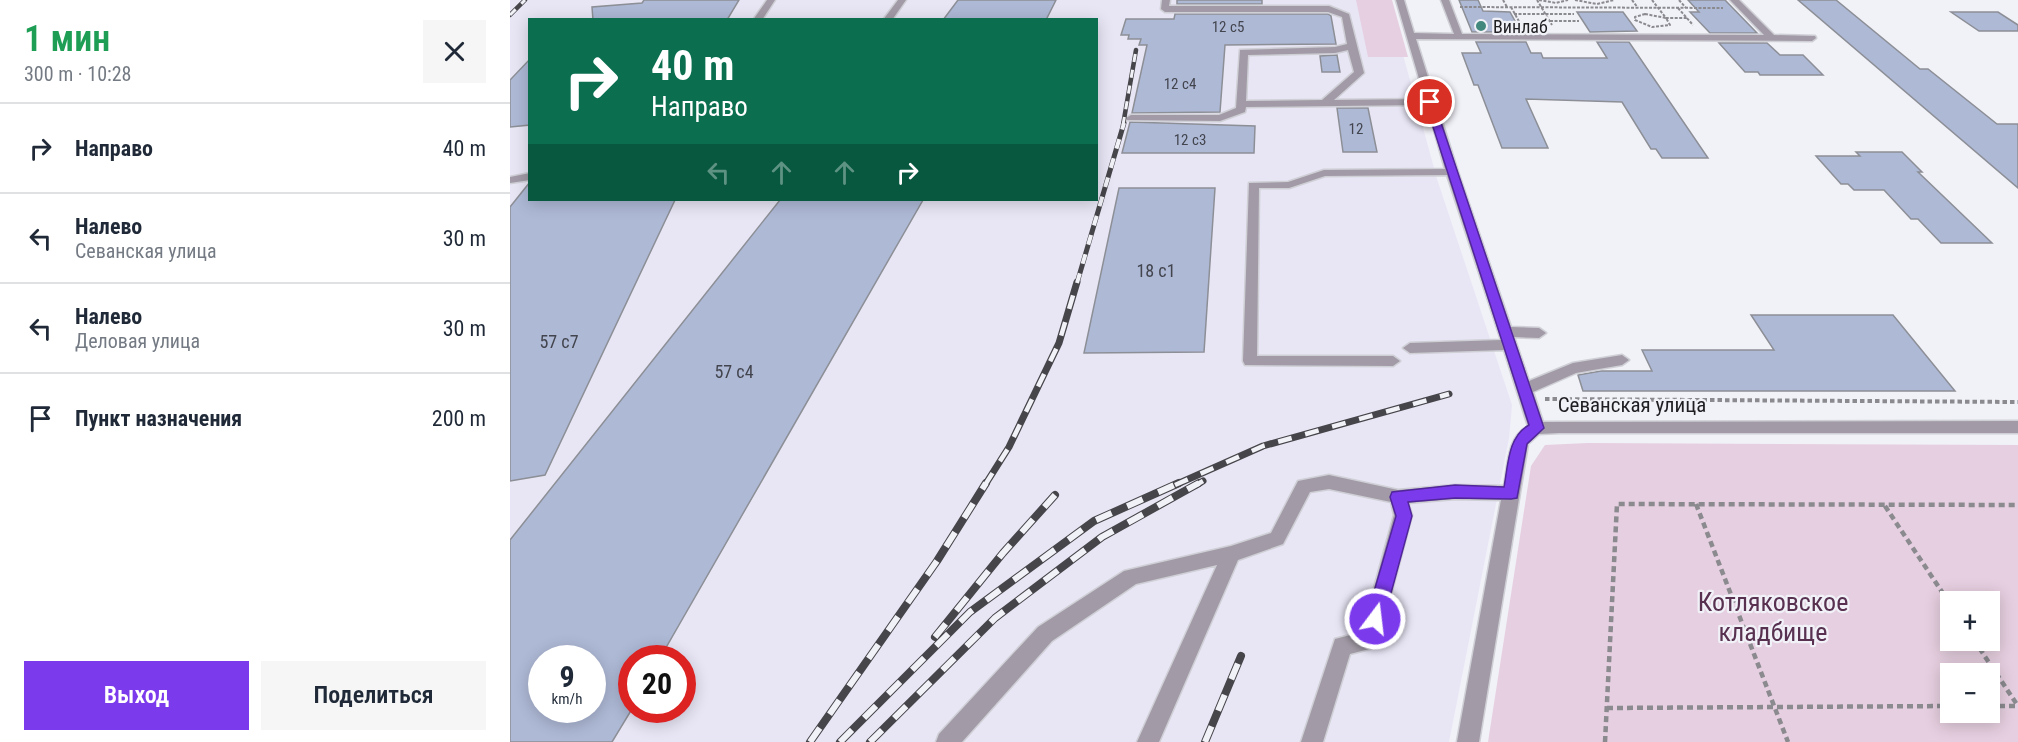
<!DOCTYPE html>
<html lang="ru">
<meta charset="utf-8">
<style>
body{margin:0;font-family:"Roboto Condensed",sans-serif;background:#f6f6f7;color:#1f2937;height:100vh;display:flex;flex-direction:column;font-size:22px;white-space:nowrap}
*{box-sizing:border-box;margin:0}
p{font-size:20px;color:#747a83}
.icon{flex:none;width:33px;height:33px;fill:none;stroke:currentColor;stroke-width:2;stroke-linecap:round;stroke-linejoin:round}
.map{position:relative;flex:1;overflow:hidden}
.panel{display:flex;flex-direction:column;background:#fff;width:510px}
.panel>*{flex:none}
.banner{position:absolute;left:18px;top:18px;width:570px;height:183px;border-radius:0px;box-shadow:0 3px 15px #0003;background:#0b6e4f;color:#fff;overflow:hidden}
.buttons{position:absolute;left:1430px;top:591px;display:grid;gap:12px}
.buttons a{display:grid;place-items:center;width:60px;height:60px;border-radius:0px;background:#fff;box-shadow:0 3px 15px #0003;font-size:30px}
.speed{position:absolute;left:18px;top:645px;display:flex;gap:12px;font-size:30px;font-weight:700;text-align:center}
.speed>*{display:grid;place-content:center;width:78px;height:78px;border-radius:50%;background:#fff;box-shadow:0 3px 15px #0003;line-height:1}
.speed small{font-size:15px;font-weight:400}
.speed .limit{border:9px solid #d22;background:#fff;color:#111}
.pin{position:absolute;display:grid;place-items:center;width:51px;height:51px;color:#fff;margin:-26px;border:3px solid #fff;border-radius:50%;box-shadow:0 2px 6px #0007}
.me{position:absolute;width:66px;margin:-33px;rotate:15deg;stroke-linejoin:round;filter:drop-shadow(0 0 4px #0008)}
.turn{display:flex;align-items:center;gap:21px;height:126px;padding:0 24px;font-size:27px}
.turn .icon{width:78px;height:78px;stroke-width:2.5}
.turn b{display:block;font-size:42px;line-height:51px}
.lanes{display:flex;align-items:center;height:57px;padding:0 24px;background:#0003;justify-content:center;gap:30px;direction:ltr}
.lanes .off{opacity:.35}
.round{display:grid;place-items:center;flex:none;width:63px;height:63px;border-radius:0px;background:#f6f6f7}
.overview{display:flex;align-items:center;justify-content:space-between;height:102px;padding:0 24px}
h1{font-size:36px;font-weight:600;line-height:45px;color:#1e9e55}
.action{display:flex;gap:12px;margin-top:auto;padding:12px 24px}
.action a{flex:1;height:69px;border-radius:0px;background:#7c3aed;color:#fff;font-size:24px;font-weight:600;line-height:69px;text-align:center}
.action a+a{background:#f6f6f7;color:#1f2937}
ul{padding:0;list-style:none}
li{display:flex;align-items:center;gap:18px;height:90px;padding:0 24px;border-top:2px solid #e0e1e3}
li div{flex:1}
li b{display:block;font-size:22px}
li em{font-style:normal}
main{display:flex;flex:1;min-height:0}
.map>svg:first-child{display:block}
.built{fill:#e8e6f5;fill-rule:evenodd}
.green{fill:#e6cfe0;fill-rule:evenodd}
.building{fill:#aeb9d6;stroke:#8d8f96;stroke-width:1.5;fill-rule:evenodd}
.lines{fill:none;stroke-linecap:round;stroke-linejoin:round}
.minor-casing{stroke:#cfcfd6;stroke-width:3}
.path-far2{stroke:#8a8a8f;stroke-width:2;stroke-dasharray:3 1.5;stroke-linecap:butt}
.path-far1{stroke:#8a8a8f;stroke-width:4;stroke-dasharray:4.5 3;stroke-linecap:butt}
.path{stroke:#8a8a8f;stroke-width:4.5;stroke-dasharray:6 4;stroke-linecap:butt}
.minor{fill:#a29ba7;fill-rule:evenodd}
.rail-far3-casing{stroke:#464549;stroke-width:4.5}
.rail-far2-casing{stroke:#464549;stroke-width:5}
.rail-far1-casing{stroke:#464549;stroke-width:7}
.rail-casing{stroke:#464549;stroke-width:8}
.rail-far3{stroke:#f1f1f8;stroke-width:3;stroke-dasharray:8;stroke-linecap:butt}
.rail-far2{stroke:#f1f1f8;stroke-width:4;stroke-dasharray:10;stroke-linecap:butt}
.rail-far1{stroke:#f1f1f8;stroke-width:4.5;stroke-dasharray:14;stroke-linecap:butt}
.rail{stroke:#f1f1f8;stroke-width:6;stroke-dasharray:17;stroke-linecap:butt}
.route{fill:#7c3aed;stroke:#51269a;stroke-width:1.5}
.poi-dot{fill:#43887d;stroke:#f1f1f8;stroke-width:2}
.labels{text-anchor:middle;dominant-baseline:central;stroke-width:4.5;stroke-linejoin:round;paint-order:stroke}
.far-number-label{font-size:15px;fill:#43454e}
.far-poi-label{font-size:18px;fill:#1f1e21;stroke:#f1f1f8;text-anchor:start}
.number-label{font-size:18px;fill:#43454e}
.street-label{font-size:21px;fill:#1f1e21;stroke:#f1f1f8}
.near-park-label{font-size:26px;fill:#583151;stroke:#f1f1f8}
</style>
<main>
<section class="panel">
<div class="overview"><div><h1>1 мин</h1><p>300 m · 10:28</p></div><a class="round"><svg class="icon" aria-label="close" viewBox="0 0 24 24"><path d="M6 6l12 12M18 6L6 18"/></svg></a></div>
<ul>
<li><svg class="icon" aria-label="right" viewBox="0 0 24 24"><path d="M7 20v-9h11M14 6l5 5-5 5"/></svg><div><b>Направо</b></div><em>40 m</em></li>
<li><svg class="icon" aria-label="left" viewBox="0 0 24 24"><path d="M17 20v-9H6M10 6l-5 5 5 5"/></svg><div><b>Налево</b><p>Севанская улица</p></div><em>30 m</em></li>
<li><svg class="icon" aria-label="left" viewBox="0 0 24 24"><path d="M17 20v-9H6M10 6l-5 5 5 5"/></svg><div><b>Налево</b><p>Деловая улица</p></div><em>30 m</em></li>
<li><svg class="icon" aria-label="arrive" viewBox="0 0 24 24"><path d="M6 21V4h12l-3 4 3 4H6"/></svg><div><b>Пункт назначения</b></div><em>200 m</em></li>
</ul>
<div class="action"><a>Выход</a><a>Поделиться</a></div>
</section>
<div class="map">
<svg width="1508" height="742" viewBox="0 0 1508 742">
<rect width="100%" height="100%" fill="#f1f1f8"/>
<path class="built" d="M 0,0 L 878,0 L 927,179 L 1002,405 L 999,438 L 939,742 L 0,742 ZM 20,20 L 586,20 L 586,200 L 20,200 ZM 32,658 L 82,658 L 82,710 L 32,710 ZM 122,658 L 172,658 L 172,710 L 122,710 Z"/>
<path class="green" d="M 846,0 L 882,0 L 898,57 L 858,57 Z
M 1078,443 L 1508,445 L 1508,742 L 978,742 L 1021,466 L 1035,445 ZM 1440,602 L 1479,602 L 1479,640 L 1440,640 ZM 1440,674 L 1479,674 L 1479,712 L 1440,712 Z"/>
<path class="building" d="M 134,0 L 229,0 L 217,20 L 83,20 L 82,7 L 132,3 Z
M 448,0 L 546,0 L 536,20 L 433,20 Z
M 667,0 L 752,0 L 752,4 L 667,4 Z
M 949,0 L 968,0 L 973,11 L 1000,12 L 1011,32 L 962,32 Z
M 1178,0 L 1215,0 L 1247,33 L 1200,33 L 1180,12 L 1189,12 Z
M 1288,0 L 1326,0 L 1410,69 L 1418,69 L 1487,124 L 1508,124 L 1508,188 Z
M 1067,12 L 1113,12 L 1127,31 L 1080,32 Z
M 1441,12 L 1488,12 L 1508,25 L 1508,31 L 1469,31 Z
M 665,14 L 818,14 L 821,16 L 826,44 L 715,45 L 710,112 L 622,113 L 637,45 L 629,45 L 631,39 L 618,39 L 619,35 L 611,35 L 616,19 L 664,19 Z
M 966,42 L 1016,42 L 1021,53 L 1031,53 L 1033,58 L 1097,58 L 1087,42 L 1119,42 L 1198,158 L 1152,158 L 1146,149 L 1141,149 L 1112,102 L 1016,99 L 1038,148 L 992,148 L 968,85 L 964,85 L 952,53 L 971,53 Z
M 1209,43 L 1257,43 L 1270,55 L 1293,55 L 1313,75 L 1250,75 L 1248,72 L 1235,72 Z
M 827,55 L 830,72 L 812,72 L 810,56 Z
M 20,59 L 20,125 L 0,127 L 0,80 Z
M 827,108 L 858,108 L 867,152 L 833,152 Z
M 620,122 L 745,126 L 744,153 L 612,153 Z
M 1346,152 L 1392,152 L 1412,172 L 1408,172 L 1482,243 L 1431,243 L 1408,219 L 1401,219 L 1374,190 L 1344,190 L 1338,184 L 1331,184 L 1306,156 L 1350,156 Z
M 20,182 L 20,200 L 165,200 L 35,475 L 0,481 L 0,207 Z
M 609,188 L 705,188 L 694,352 L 574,353 Z
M 270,200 L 413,200 L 150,658 L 122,658 L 122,709 L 102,742 L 0,742 L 0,540 ZM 32,658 L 82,658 L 82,710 L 32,710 Z
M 1241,315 L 1383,315 L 1445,391 L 1073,391 L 1068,375 L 1091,371 L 1142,371 L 1132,350 L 1264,350 Z"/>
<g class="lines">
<defs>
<path id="minor" d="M 257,0 L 265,0 L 252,20 L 243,20 Z
M 388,0 L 396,0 L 382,20 L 373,20 Z
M 652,0 L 660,0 L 659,6 L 819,6 L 839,14 L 854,73 L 824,100 L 915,99 L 886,0 L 894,0 L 904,33 L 944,34 L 931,0 L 939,0 L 952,34 L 1254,35 L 1220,0 L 1229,0 L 1264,35 L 1305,36 L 1306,38 L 1302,41 L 906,39 L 948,172 L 1001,327 L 1029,328 L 1036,333 L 1029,338 L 1004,337 L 1019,381 L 1063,363 L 1112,355 L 1119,360 L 1112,365 L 1066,373 L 1023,392 L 1033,422 L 1508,421 L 1508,433 L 1049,433 L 1029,434 L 1018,444 L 969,742 L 947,742 L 991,500 L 945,499 L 898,503 L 902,515 L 867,647 L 840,654 L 813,742 L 791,742 L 825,639 L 852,632 L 884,515 L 881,502 L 819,489 L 800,492 L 773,544 L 728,560 L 649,742 L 627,742 L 707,565 L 626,584 L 542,641 L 452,742 L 426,742 L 429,734 L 528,627 L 614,571 L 721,546 L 761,533 L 788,481 L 819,475 L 888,490 L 945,485 L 994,486 C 998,465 997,437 1018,426 L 994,350 L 900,353 L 893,348 L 900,343 L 991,340 L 937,175 L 815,176 L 779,188 L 749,188 L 747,356 L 883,356 L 890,361 L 883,366 L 735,365 L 733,361 L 739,183 L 778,182 L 814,170 L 935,169 L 917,105 L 736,107 L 735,112 L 710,121 L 617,120 L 616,118 L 621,115 L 709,115 L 726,108 L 730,50 L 825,47 L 837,44 L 832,17 L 818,12 L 655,12 L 651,9 ZM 838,50 L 844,72 L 812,100 L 736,101 L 738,55 L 825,53 Z
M 20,173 L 20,180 L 0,183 L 0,177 Z"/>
</defs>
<use href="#minor" class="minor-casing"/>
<path class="path-far2" d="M 993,0 L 997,7
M 1027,0 L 1042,25
M 1029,0 L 1046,3 L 1058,0
M 1065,0 L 1087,4 L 1104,0
M 1122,0 L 1128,8
M 1142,0 L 1156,18 L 1177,18
M 1169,0 L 1176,8
M 950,7 L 1213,8
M 1001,7 L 1011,25
M 1168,8 L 1183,25
M 1004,14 L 1064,14
M 1135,14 L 1156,18 L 1160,25 L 1142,27 L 1125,20 L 1125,17 Z
M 1040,21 L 1069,21"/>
<path class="path-far1" d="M 1035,399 L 1508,402"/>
<path class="path" d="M 1186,504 L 1278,742
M 1375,506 L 1440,604
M 1464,640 L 1508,706
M 1479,706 L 1508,706
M 1097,708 L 1440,706
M 1095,742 L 1107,504 L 1508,505"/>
<use href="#minor" class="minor"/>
<defs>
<path id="rail-far3" d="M 0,15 L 15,0
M 613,125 L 626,50"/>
<path id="rail-far2" d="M 567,283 L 614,123"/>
<path id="rail-far1" d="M 475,485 L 499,447 L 549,343 L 567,282
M 665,485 L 753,446 L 939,394
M 686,485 L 693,481"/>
<path id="rail" d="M 425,637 L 493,553 L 545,495
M 300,742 L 427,561 L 476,483
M 330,742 L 460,612 L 584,521 L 669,483
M 360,742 L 485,618 L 592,537 L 689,483
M 695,742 L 731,656"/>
</defs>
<use href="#rail-far3" class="rail-far3-casing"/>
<use href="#rail-far2" class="rail-far2-casing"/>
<use href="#rail-far1" class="rail-far1-casing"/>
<use href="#rail" class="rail-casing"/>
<use href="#rail-far3" class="rail-far3"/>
<use href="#rail-far2" class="rail-far2"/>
<use href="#rail-far1" class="rail-far1"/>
<use href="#rail" class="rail"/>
</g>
<path class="route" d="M 920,99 L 924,102 L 1034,428 L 1017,444 L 1007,498 L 1001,499 L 945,498 L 898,502 L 902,516 L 874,619 L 871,625 L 865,627 L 859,625 L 856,619 L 886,516 L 880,497 L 882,492 L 945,485 L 994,487 C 998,466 998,436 1019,425 L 915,102 Z"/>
<circle class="poi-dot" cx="971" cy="26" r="6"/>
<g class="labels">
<g class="far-number-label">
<text x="718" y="27">12 с5</text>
<text x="670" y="84">12 с4</text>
<text x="846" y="129">12</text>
<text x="680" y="140">12 с3</text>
</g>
<g class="far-poi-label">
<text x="983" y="26">Винлаб</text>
</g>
<g class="number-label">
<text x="646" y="270">18 с1</text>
<text x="49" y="341">57 с7</text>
<text x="224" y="371">57 с4</text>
</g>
<g class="street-label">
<text x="1122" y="405">Севанская улица</text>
</g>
<g class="near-park-label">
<text x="1263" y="602">Котляковское<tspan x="1263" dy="30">кладбище</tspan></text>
</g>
</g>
</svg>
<div class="buttons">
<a>+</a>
<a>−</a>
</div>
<div class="speed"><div>9<small>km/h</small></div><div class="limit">20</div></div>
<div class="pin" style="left:920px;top:102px;background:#d93025"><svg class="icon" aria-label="arrive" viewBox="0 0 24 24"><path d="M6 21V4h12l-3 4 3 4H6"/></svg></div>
<svg class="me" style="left:865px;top:619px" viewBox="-20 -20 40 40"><circle r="17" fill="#7c3aed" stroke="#fff" stroke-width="3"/><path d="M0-11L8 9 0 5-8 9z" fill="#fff"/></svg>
<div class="banner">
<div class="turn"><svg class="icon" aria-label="right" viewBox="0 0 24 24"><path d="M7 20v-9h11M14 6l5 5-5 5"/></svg><div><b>40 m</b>Направо</div></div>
<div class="lanes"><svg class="icon off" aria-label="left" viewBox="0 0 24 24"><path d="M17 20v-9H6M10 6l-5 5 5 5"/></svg><svg class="icon off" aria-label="ahead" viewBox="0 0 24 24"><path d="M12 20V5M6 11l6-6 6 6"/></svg><svg class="icon off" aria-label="ahead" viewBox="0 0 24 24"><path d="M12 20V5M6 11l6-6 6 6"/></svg><svg class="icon" aria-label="right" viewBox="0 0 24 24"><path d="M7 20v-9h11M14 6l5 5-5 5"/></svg></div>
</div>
</div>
</main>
